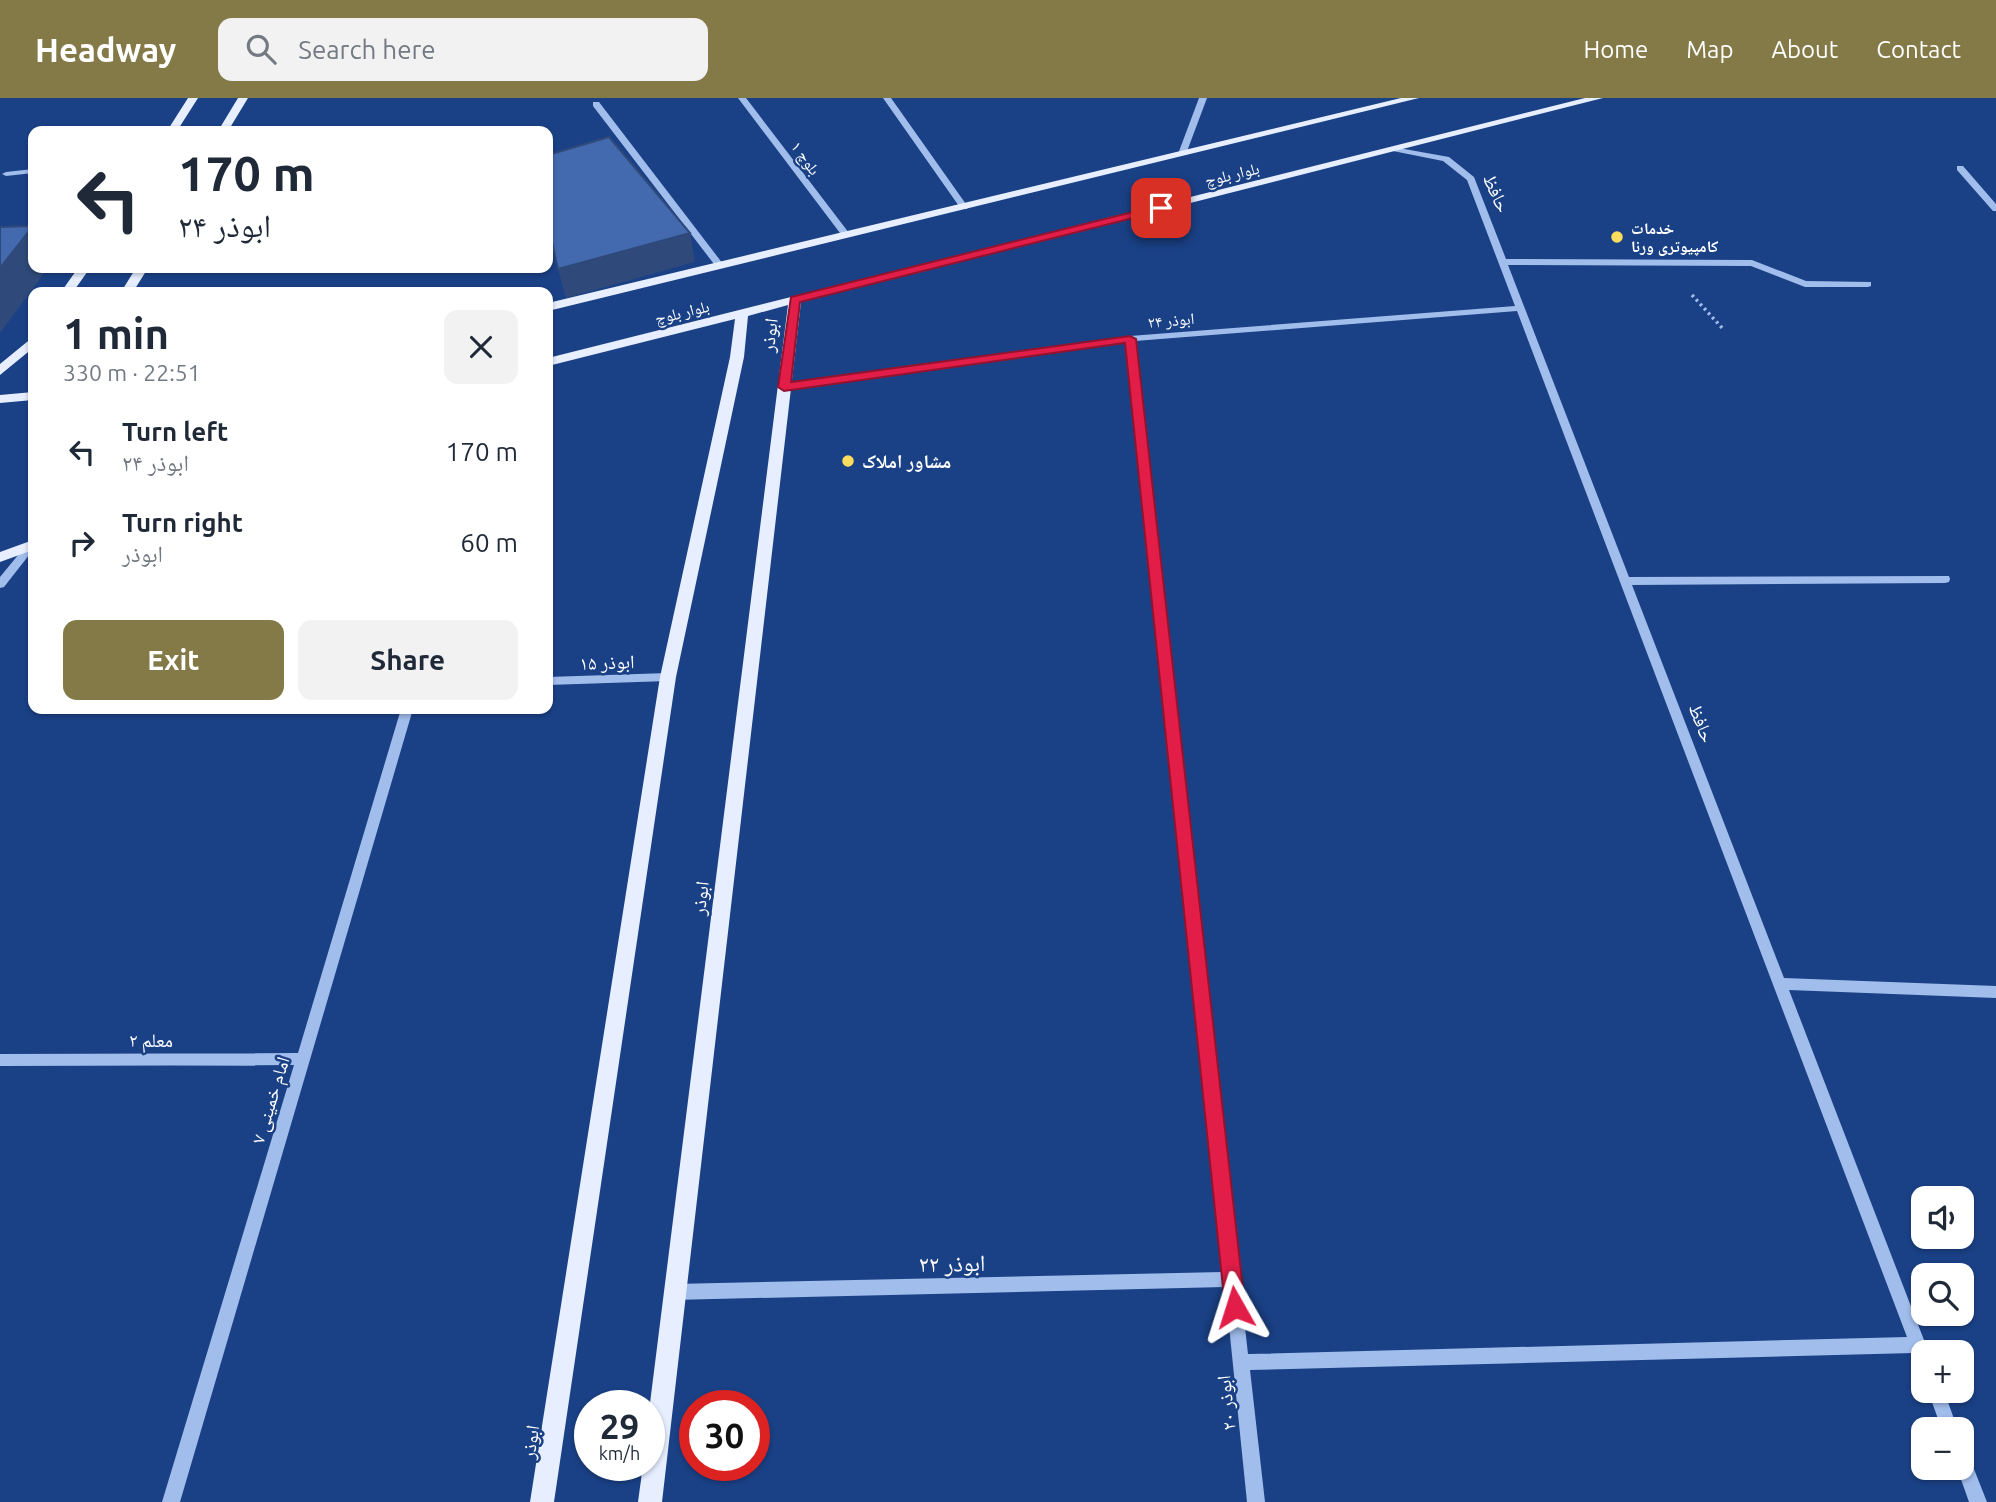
<!DOCTYPE html>
<meta charset="utf-8">
<style>
body{margin:0;font-family:Ubuntu,"Noto Naskh Arabic",sans-serif;background:#f2f2f3;color:#1f2937;height:100vh;display:flex;flex-direction:column;font-size:26px;white-space:nowrap}
*{box-sizing:border-box;margin:0}
p{font-size:23px;color:#747a83}
.icon{flex:none;width:38px;height:38px;fill:none;stroke:currentColor;stroke-width:2;stroke-linecap:round;stroke-linejoin:round}
.map{position:relative;flex:1;overflow:hidden}
.sheet{position:absolute;left:28px;top:189px;width:525px;height:427px;display:flex;flex-direction:column;background:#fff;border-radius:14px;box-shadow:0 2px 5px #0004}
.sheet>*{flex:none}
.top-card{position:absolute;left:28px;top:28px;width:525px;height:147px;border-radius:14px;box-shadow:0 2px 5px #0004;background:#fff;color:#1f2937;overflow:hidden}
.buttons{position:absolute;left:1911px;top:1088px;display:grid;gap:14px}
.buttons a{display:grid;place-items:center;width:63px;height:63px;border-radius:14px;background:#fff;box-shadow:0 2px 5px #0004;font-size:35px}
.speed{position:absolute;left:574px;top:1292px;display:flex;gap:14px;font-size:35px;font-weight:700;text-align:center}
.speed>*{display:grid;place-content:center;width:91px;height:91px;border-radius:50%;background:#fff;box-shadow:0 2px 5px #0004;line-height:1}
.speed small{font-size:18px;font-weight:400}
.speed .limit{border:10px solid #d22;background:#fff;color:#111}
.pin{position:absolute;display:grid;place-items:center;width:60px;height:60px;color:#fff;margin:-30px;border-radius:14px;box-shadow:0 4px 10px #0006}
.me{position:absolute;width:77px;margin:-38px;rotate:354deg;stroke-linejoin:round;filter:drop-shadow(0 0 5px #0008)}
.turn{display:flex;align-items:center;gap:24px;height:147px;padding:0 35px;font-size:32px}
.turn .icon{width:91px;height:91px;stroke-width:2.5}
.turn b{display:block;font-size:49px;line-height:60px}
.round{display:grid;place-items:center;flex:none;width:74px;height:74px;border-radius:14px;background:#f2f2f3}
.headline{display:flex;align-items:center;justify-content:space-between;height:119px;padding:0 35px}
h1{font-size:42px;font-weight:700;line-height:52px}
.action{display:flex;gap:14px;margin-top:auto;padding:14px 35px}
.action a{flex:1;height:80px;border-radius:14px;background:#837a48;color:#fff;font-size:28px;font-weight:700;line-height:80px;text-align:center}
.action a+a{background:#f2f2f3;color:#1f2937}
ul{padding:0;list-style:none}
li{display:flex;align-items:center;gap:21px;height:91px;padding:0 35px}
li div{flex:1}
li b{display:block;font-size:26px}
li em{font-style:normal}
header{display:flex;align-items:center;gap:42px;box-sizing:border-box;height:98px;padding:0 35px;background:#837a48;color:#fff}
header strong{font-size:33px}
nav{display:flex;gap:38px;margin-inline-start:auto;font-size:24px}
.search{width:490px;height:63px;background:#f2f2f3;display:flex;align-items:center;gap:18px;box-sizing:border-box;padding:0 24px;border-radius:14px;color:#747a83;font-size:26px}
.map>svg:first-child{display:block}
.lines{fill:none;stroke-linecap:round;stroke-linejoin:round}
.path{stroke:#a1bdec;stroke-width:3.5;stroke-dasharray:2.5 3.5;stroke-linecap:butt}
.minor{fill:#a1bdec;fill-rule:evenodd}
.major{fill:#e6eeff;fill-rule:evenodd}
.shaded-wall{fill:#2f4a7a}
.building{fill:#436aaf;stroke:#2f4a7a;stroke-width:2}
.route{fill:#e11d48;stroke:#92132f;stroke-width:2}
.poi-dot{fill:#fedc5d;stroke:#1a4186;stroke-width:2.5}
.labels{text-anchor:middle;dominant-baseline:central;stroke-width:5;stroke-linejoin:round;paint-order:stroke}
.far-street-label{font-size:16px;fill:#fff;stroke:#1a4186}
.far-poi-label{font-size:16px;font-weight:bold;fill:#fff;stroke:#1a4186;text-anchor:start}
.street-label{font-size:19px;fill:#fff;stroke:#1a4186}
.poi-label{font-size:19px;font-weight:bold;fill:#fff;stroke:#1a4186;text-anchor:start}
.near-street-label{font-size:23px;fill:#fff;stroke:#1a4186}
</style>
<header>
<strong>Headway</strong>
<div class="search"><svg class="icon" aria-label="search" viewBox="0 0 24 24"><circle cx="10" cy="10" r="6"/><path d="M15 15l6 6"/></svg>Search here</div>
<nav><a>Home</a><a>Map</a><a>About</a><a>Contact</a></nav>
</header>
<div class="map">
<svg width="1996" height="1404" viewBox="0 0 1996 1404">
<rect width="100%" height="100%" fill="#1a4186"/>
<g class="lines">
<path class="path" d="M 1692,197 L 1724,232"/>
<path class="minor" d="M 738,0 L 746,0 L 849,135 L 849,139 L 843,139 Z
M 883,0 L 891,0 L 968,109 L 967,111 L 961,111 Z
M 1199,0 L 1207,0 L 1186,56 L 1179,58 L 1178,56 Z
M 593,4 L 599,4 L 723,166 L 723,170 L 717,170 L 593,8 Z
M 1393,49 L 1449,59 L 1474,79 L 1506,161 L 1752,162 L 1806,183 L 1871,184 L 1871,188 L 1868,189 L 1805,189 L 1751,168 L 1508,167 L 1629,479 L 1949,478 L 1950,481 L 1949,484 L 1945,485 L 1632,487 L 1784,880 L 1996,888 L 1996,900 L 1789,892 L 1929,1255 L 1923,1255 L 1923,1268 L 1917,1266 L 1913,1255 L 1250,1272 L 1265,1404 L 1247,1404 L 1225,1189 L 673,1202 L 667,1199 L 665,1194 L 667,1189 L 673,1186 L 1223,1174 L 1126,244 L 784,292 L 779,289 L 784,286 L 1130,238 L 1515,208 L 1467,82 L 1443,63 L 1393,53 ZM 1517,213 L 1907,1239 L 1248,1256 L 1135,243 Z
M 1957,68 L 1963,68 L 1996,106 L 1996,113 L 1993,113 L 1957,72 Z
M 33,71 L 33,75 L 6,78 L 2,76 L 6,74 Z
M 33,444 L 33,452 L 4,489 L 0,490 L 0,479 L 28,445 Z
M 668,575 L 674,579 L 668,583 L 548,587 L 548,579 Z
M 401,611 L 413,611 L 180,1404 L 162,1404 L 294,967 L 0,968 L 0,956 L 298,955 Z
M 1928,1293 L 1944,1293 L 1958,1332 L 1942,1332 Z
M 1962,1354 L 1968,1356 L 1987,1404 L 1969,1404 L 1957,1370 L 1962,1370 Z"/>
<path class="major" d="M 188,0 L 198,0 L 177,33 L 167,33 Z
M 238,0 L 248,0 L 228,33 L 218,33 Z
M 1401,0 L 1419,0 L 548,213 L 548,205 Z
M 1585,0 L 1603,0 L 801,204 L 662,1404 L 638,1404 L 643,1367 L 649,1367 L 649,1313 L 788,207 L 748,218 L 744,259 L 676,579 L 554,1404 L 530,1404 L 660,579 L 730,259 L 735,221 L 548,268 L 548,260 Z
M 78,170 L 90,170 L 73,194 L 61,194 Z
M 136,170 L 148,170 L 133,194 L 121,194 Z
M 33,239 L 33,250 L 0,277 L 0,266 Z
M 33,294 L 33,302 L 0,305 L 0,297 Z
M 33,442 L 33,452 L 0,464 L 0,454 Z"/>
</g>
<path class="shaded-wall" d="M 33,128 L 33,170 L 48,170 L 0,235 L 0,170 Z
M 690,135 L 695,164 L 566,200 L 558,171 Z"/>
<path class="building" d="M 609,39 L 690,135 L 558,171 L 548,126 L 548,57 Z
M 33,128 L 0,170 L 0,129 Z"/>
<path class="route" d="M 1161,107 L 1166,110 L 1165,112 L 800,204 L 791,284 L 1130,238 L 1136,241 L 1245,1209 L 1242,1216 L 1235,1219 L 1228,1216 L 1225,1209 L 1125,245 L 784,293 L 778,289 L 791,199 Z"/>
<g class="poi-dot">
<circle cx="1617" cy="139" r="7"/>
<circle cx="848" cy="363" r="7"/>
</g>
<g class="labels">
<g class="far-street-label">
<text transform="translate(806 60) rotate(54)">بلوچ ۱</text>
<text transform="translate(1232 76) rotate(-14)">بلوار بلوچ</text>
<text transform="translate(682 214) rotate(-14)">بلوار بلوچ</text>
<text transform="translate(1171 222) rotate(-5)">ابوذر ۲۴</text>
</g>
<g class="far-poi-label">
<text x="1631" y="130">خدمات<tspan x="1631" dy="18">کامپیوتری ورنا</tspan></text>
</g>
<g class="street-label">
<text transform="translate(1497 95) rotate(66)">حافظ</text>
<text transform="translate(769 237) rotate(-83)">ابوذر</text>
<text transform="translate(607 564) rotate(-2)">ابوذر ۱۵</text>
<text transform="translate(1702 625) rotate(69)">حافظ</text>
<text transform="translate(700 800) rotate(-83)">ابوذر</text>
<text x="151" y="942">معلم ۲</text>
<text transform="translate(270 1002) rotate(-73)">امام خمینی ۷</text>
<text transform="translate(1226 1305) rotate(-96)">ابوذر ۲۰</text>
<text transform="translate(530 1344) rotate(-81)">ابوذر</text>
</g>
<g class="poi-label">
<text x="862" y="363">مشاور املاک</text>
</g>
<g class="near-street-label">
<text transform="translate(952 1165) rotate(-1)">ابوذر ۲۲</text>
</g>
</g>
</svg>
<div class="buttons">
<a><svg class="icon" aria-label="sound" viewBox="0 0 24 24"><path d="M4 9h4l5-4v14l-5-4H4zM17 9q2 3 0 6"/></svg></a>
<a><svg class="icon" aria-label="search" viewBox="0 0 24 24"><circle cx="10" cy="10" r="6"/><path d="M15 15l6 6"/></svg></a>
<a>+</a>
<a>−</a>
</div>
<div class="speed"><div>29<small>km/h</small></div><div class="limit">30</div></div>
<div class="pin" style="left:1161px;top:110px;background:#d93025"><svg class="icon" aria-label="arrive" viewBox="0 0 24 24"><path d="M6 21V4h12l-3 4 3 4H6"/></svg></div>
<svg class="me" style="left:1235px;top:1209px" viewBox="-20 -20 40 40"><path d="M0-17L14 15 0 8-14 15z" fill="#e11d48" stroke="#fff" stroke-width="4"/></svg>
<div class="top-card">
<div class="turn"><svg class="icon" aria-label="left" viewBox="0 0 24 24"><path d="M17 20v-9H6M10 6l-5 5 5 5"/></svg><div><b>170 m</b>ابوذر ۲۴</div></div>
</div>
<section class="sheet">
<div class="headline"><div><h1>1 min</h1><p>330 m · 22:51</p></div><a class="round"><svg class="icon" aria-label="close" viewBox="0 0 24 24"><path d="M6 6l12 12M18 6L6 18"/></svg></a></div>
<ul>
<li><svg class="icon" aria-label="left" viewBox="0 0 24 24"><path d="M17 20v-9H6M10 6l-5 5 5 5"/></svg><div><b>Turn left</b><p>ابوذر ۲۴</p></div><em>170 m</em></li>
<li><svg class="icon" aria-label="right" viewBox="0 0 24 24"><path d="M7 20v-9h11M14 6l5 5-5 5"/></svg><div><b>Turn right</b><p>ابوذر</p></div><em>60 m</em></li>
</ul>
<div class="action"><a>Exit</a><a>Share</a></div>
</section>
</div>
